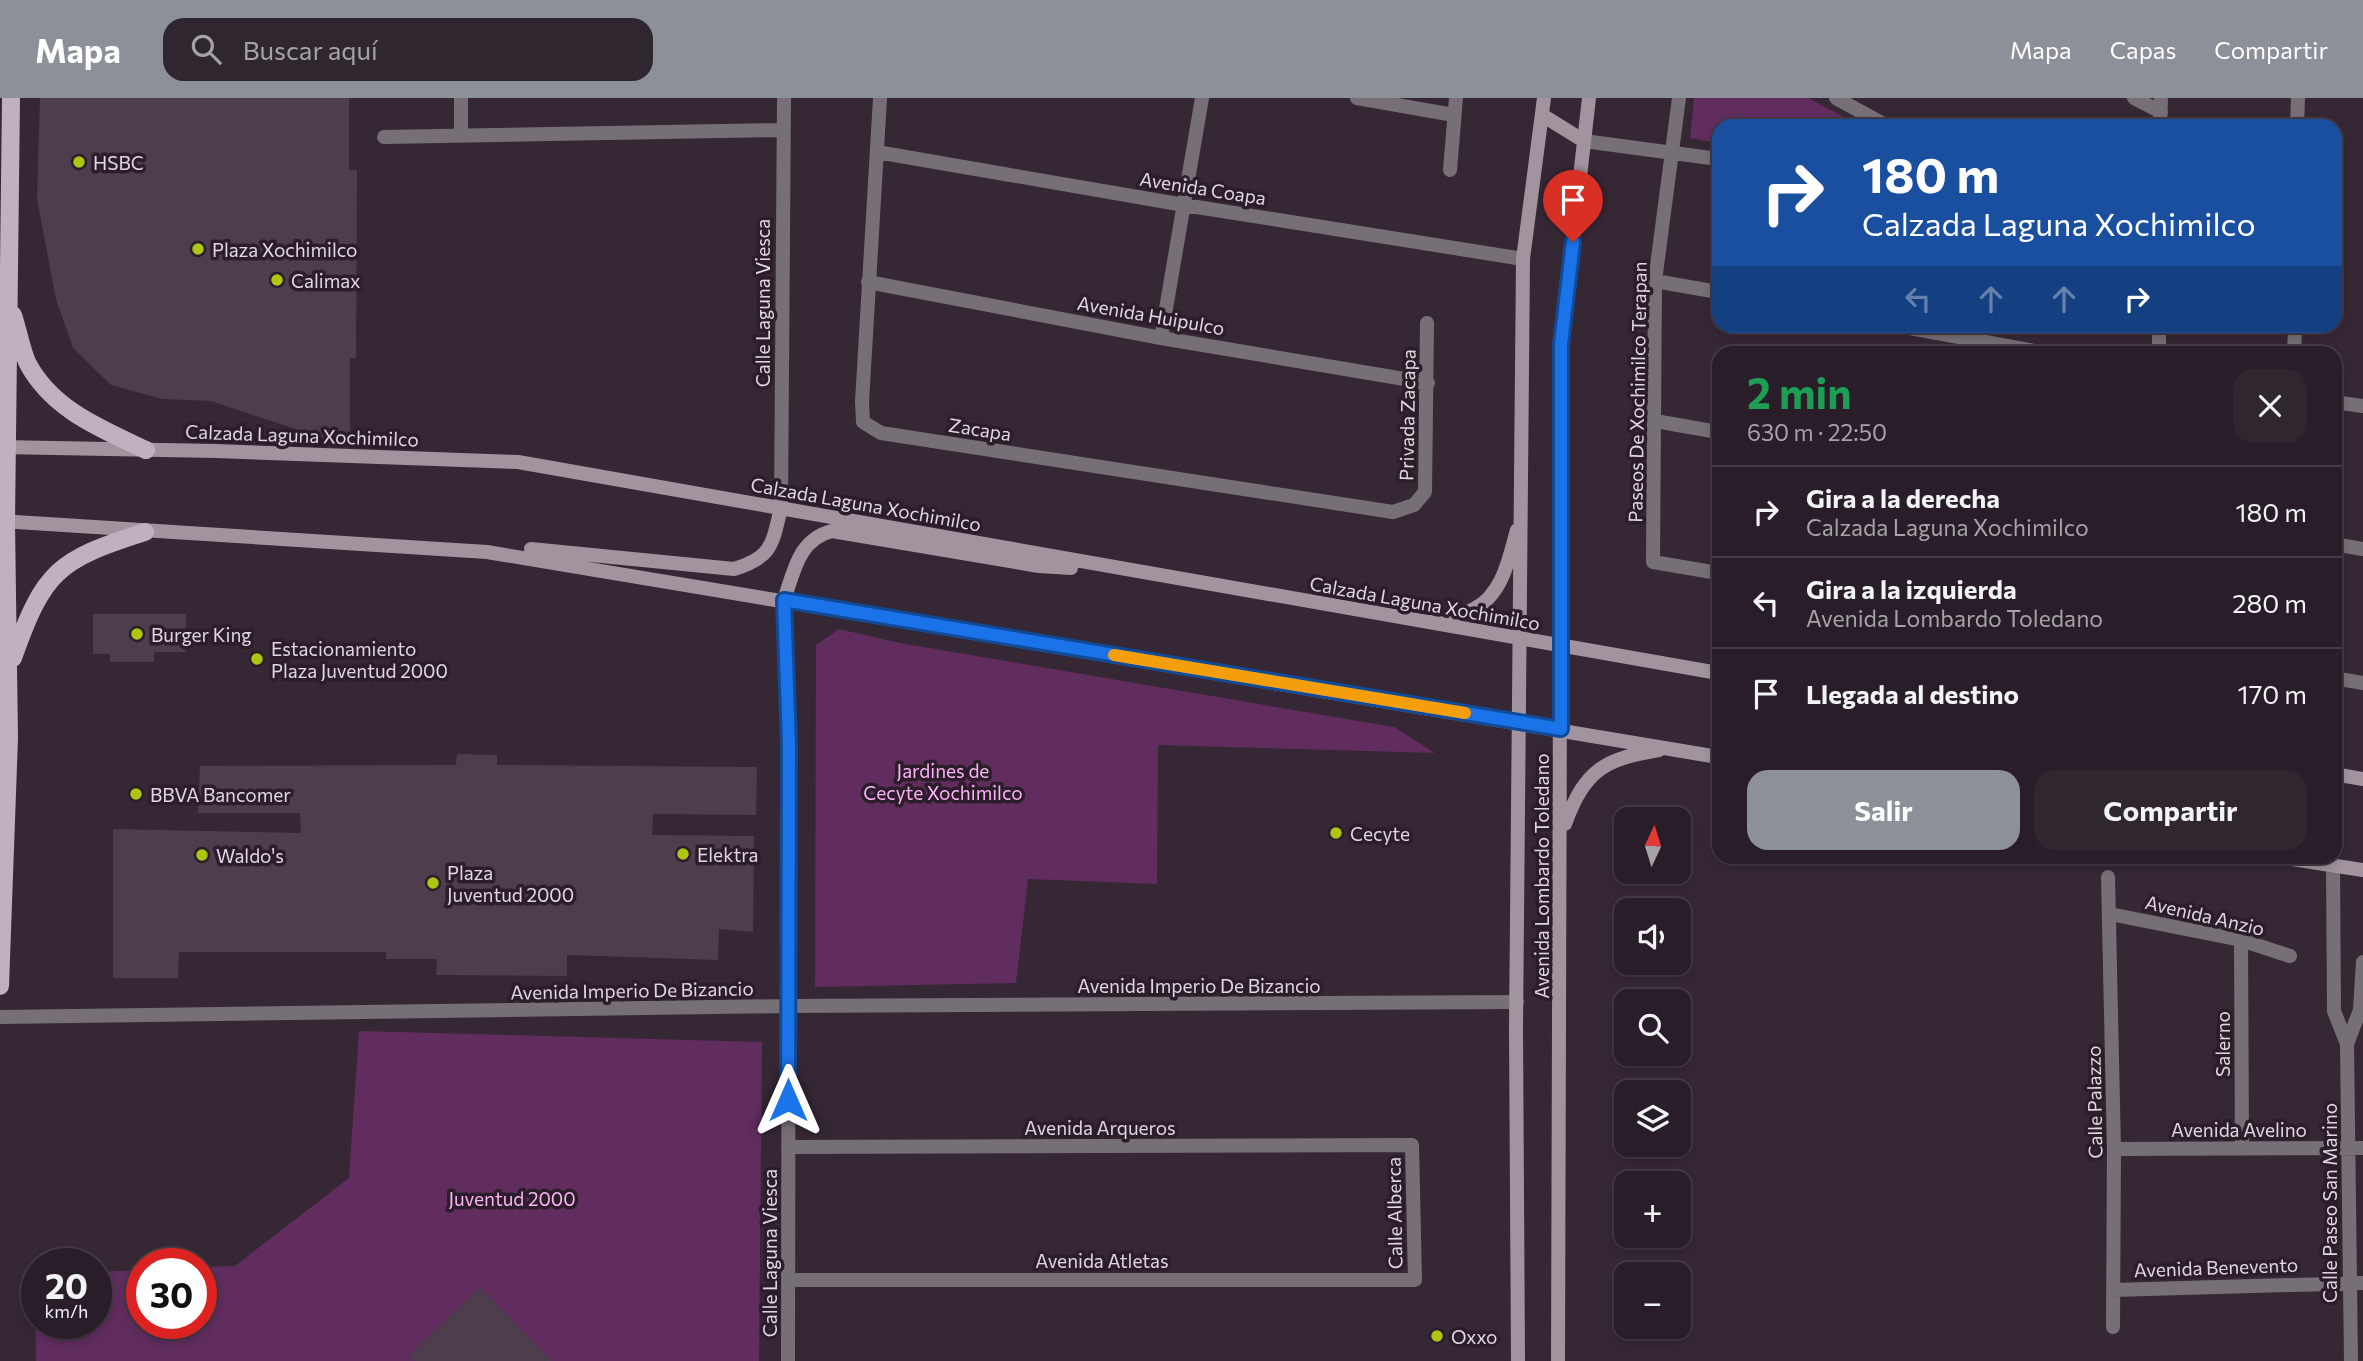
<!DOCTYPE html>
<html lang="es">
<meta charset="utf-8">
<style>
body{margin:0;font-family:Commissioner,sans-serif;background:#302630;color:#f1f3f6;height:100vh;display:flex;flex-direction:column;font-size:26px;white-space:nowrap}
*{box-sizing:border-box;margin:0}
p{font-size:23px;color:#a5a2a8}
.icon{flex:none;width:38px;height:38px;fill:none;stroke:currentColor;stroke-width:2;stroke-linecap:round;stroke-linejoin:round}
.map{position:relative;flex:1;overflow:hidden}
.drawer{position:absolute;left:1712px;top:248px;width:630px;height:518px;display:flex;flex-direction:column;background:#281d28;border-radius:21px;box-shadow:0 4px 10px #0003,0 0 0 2px #443b45}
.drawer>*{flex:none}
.guide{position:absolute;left:1712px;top:21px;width:630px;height:214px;border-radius:21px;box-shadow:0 4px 10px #0003,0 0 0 2px #443b45;background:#1a4fa0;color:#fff;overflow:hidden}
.needle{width:46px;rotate:4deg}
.controls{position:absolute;left:1614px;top:709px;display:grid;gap:14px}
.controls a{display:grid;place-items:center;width:77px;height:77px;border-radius:14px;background:#281d28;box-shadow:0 4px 10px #0003,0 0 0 2px #443b45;font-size:35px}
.speed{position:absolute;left:21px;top:1150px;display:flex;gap:14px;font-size:35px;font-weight:700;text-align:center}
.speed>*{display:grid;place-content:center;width:91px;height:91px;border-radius:50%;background:#281d28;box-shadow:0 4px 10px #0003,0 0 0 2px #443b45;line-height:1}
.speed small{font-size:18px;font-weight:400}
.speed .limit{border:10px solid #d22;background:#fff;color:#111}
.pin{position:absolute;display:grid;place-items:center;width:60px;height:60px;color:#fff;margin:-72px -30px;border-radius:50% 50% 50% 0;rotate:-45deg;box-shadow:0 0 7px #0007}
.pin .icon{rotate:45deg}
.me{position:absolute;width:77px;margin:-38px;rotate:0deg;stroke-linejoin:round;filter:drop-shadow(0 0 5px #0008)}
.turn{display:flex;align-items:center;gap:24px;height:147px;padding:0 35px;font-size:32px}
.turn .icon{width:91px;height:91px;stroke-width:2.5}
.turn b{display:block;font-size:49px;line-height:60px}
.lanes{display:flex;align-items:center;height:66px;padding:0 35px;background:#0003;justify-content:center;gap:35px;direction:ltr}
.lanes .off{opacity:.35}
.round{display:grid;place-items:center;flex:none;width:74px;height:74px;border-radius:21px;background:#302630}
.summary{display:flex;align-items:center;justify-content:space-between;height:119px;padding:0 35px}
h1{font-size:42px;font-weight:700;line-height:52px;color:#1e9e55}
.action{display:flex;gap:14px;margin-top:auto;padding:14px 35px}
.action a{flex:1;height:80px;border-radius:21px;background:#8c9099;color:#fff;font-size:28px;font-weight:700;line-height:80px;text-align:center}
.action a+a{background:#302630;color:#f1f3f6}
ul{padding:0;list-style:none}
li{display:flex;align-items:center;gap:21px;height:91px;padding:0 35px;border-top:2px solid #443b45}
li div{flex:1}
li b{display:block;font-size:26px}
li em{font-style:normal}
header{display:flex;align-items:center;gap:42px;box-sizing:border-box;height:98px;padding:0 35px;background:#8c9099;color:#fff}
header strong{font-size:33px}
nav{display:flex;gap:38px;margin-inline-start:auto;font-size:24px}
.search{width:490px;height:63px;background:#302630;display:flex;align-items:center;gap:18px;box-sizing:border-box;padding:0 24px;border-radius:21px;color:#a5a2a8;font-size:26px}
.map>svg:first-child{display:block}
.green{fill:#602d5e}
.building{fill:#4e3d4c}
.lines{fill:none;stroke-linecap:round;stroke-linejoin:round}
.street{stroke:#776f76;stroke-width:14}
.secondary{stroke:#a1949f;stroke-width:14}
.primary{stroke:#c1b0bf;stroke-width:18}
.route-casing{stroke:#114b97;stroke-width:18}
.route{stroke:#1a73e8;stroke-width:12}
.slow{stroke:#f59e0b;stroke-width:12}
.poi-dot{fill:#acc612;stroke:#2c1d2b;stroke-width:2.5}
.labels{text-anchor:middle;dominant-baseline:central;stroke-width:7;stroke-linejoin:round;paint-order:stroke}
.poi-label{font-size:19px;fill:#e0d6df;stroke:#2c1d2b;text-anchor:start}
.street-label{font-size:19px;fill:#e0d6df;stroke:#2c1d2b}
.park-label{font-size:19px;fill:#fcb3f7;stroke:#2c1d2b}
</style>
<header>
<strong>Mapa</strong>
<div class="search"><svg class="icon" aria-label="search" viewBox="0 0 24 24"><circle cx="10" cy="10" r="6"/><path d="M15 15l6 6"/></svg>Buscar aquí</div>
<nav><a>Mapa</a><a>Capas</a><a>Compartir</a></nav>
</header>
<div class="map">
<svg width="2363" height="1263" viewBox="0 0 2363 1263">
<rect width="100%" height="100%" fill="#362735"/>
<path class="green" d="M 1694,0 L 1808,0 L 1861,28 L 1718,28 L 1718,45 L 1690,40 Z
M 839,531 L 900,545 L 1394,629 L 1435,655 L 1158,647 L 1157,786 L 1028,781 L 1016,885 L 815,889 L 816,547 Z
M 359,933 L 762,944 L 759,1263 L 36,1263 L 35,1176 L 37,1225 L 96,1225 L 96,1174 L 142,1172 L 142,1225 L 201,1225 L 201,1169 L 235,1168 L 349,1080 Z"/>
<path class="building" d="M 40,0 L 349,0 L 349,72 L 357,72 L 356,260 L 350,260 L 350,349 L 211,303 L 162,301 L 111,287 L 73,250 L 56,201 L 37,101 Z
M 93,516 L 186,516 L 186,554 L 154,554 L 154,564 L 110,564 L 110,556 L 93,556 Z
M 457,656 L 497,657 L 497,667 L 757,669 L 756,717 L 653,716 L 652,737 L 754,738 L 753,834 L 719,831 L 718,862 L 567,857 L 567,878 L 436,877 L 437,861 L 386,861 L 386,854 L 179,854 L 178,880 L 113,880 L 113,731 L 301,735 L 300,715 L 198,715 L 200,668 L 456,667 Z
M 480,1189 L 552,1263 L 415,1263 L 409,1257 Z"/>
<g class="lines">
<path class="street" d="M 880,0 L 862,304 L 863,324 L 881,335 L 1393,414 L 1414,407 L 1425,394 L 1427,225
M 1357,0 L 1454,17
M 1679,0 L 1655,183 L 1653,464 L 1718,475
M 1836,0 L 1887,28
M 2134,0 L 2161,14
M 2160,28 L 2161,0
M 2297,28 L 2298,0
M 461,36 L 461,0
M 384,39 L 782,32
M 1584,43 L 1718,61
M 877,54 L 1184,107 L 1523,161
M 1450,72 L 1456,0
M 1655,183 L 1718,194
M 868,184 L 1161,240 L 1428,285
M 1899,228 L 2051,256
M 1161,240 L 1202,0
M 2159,256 L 2159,228
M 2294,256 L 2295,228
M 2334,304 L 2363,308
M 1655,323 L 1718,334
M 781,410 L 784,0
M 2334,446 L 2363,451
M 784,502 L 789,647 L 788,1263
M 2334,580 L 2363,585
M 2333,768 L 2334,913 L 2347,946 L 2351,1263
M 2108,779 L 2114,1051 L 2113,1229
M 2110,816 L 2241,842 L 2290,858
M 2241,842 L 2242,1049
M 0,919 L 789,908 L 1517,904
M 2347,946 L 2360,912 L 2363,864
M 788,1049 L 1412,1047 L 1415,1182 L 789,1182
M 2114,1051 L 2363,1050
M 2113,1192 L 2363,1185"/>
<path class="secondary" d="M 1542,17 L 1584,43
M 0,349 L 216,353 L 518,364 L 1718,575
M 0,423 L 487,454 L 1718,659
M 531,451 L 734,471 C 773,459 772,446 781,410
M 784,502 C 794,473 799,441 832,433 L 1039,468 L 1071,470
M 1432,524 C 1445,520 1462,517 1474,511 C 1503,496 1509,460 1517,432
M 2334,676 L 2363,681
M 1565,726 C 1585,672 1604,661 1659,652
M 2285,760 L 2363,772
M 1518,1263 L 1516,930 L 1523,161 L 1544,0
M 1558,1263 L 1561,245 L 1589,0"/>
<path class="primary" d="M 13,217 C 18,232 21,250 27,264 C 51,311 101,331 146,352
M 13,560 C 44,473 57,462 145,434
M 0,888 L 9,640 L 6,424 L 11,0"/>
</g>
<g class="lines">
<defs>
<path id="route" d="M 788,1002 L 789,647 L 784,502 L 1561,631 L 1561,246 L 1573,144"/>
</defs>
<use href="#route" class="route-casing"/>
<use href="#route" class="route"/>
<path class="slow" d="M 1114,557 L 1465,615"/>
</g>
<g class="poi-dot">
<circle cx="79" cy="64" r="7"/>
<circle cx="198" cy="151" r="7"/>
<circle cx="277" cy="182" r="7"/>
<circle cx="137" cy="536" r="7"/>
<circle cx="257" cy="561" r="7"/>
<circle cx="136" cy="696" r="7"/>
<circle cx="1336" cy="735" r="7"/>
<circle cx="683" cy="756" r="7"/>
<circle cx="202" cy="757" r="7"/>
<circle cx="433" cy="785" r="7"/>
<circle cx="1437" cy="1238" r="7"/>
</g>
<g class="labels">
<g class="poi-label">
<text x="93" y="64">HSBC</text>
<text x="212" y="151">Plaza Xochimilco</text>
<text x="291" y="182">Calimax</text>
<text x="151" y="536">Burger King</text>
<text x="271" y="550">Estacionamiento<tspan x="271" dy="22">Plaza Juventud 2000</tspan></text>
<text x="150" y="696">BBVA Bancomer</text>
<text x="1350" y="735">Cecyte</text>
<text x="697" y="756">Elektra</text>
<text x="216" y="757">Waldo's</text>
<text x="447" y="774">Plaza<tspan x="447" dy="22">Juventud 2000</tspan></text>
<text x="1451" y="1238">Oxxo</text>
</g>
<g class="street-label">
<text transform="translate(1203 90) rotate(9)">Avenida Coapa</text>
<text transform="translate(762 205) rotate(-90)">Calle Laguna Viesca</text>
<text transform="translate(1151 217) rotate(10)">Avenida Huipulco</text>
<text transform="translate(1637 294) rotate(-89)">Paseos De Xochimilco Terapan</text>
<text transform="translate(1407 317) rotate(-89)">Privada Zacapa</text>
<text transform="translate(980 331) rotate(9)">Zacapa</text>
<text transform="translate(302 337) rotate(2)">Calzada Laguna Xochimilco</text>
<text transform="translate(866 406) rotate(10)">Calzada Laguna Xochimilco</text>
<text transform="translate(1425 505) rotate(10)">Calzada Laguna Xochimilco</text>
<text transform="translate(1541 778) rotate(-90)">Avenida Lombardo Toledano</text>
<text transform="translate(2205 817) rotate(13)">Avenida Anzio</text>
<text x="1199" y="887">Avenida Imperio De Bizancio</text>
<text transform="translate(632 892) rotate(-1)">Avenida Imperio De Bizancio</text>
<text transform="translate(2222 946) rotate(-90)">Salerno</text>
<text transform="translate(2094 1004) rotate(-91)">Calle Palazzo</text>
<text x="1100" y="1029">Avenida Arqueros</text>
<text x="2239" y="1031">Avenida Avelino</text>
<text transform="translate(2329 1105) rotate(-90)">Calle Paseo San Marino</text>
<text transform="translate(1394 1115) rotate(-91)">Calle Alberca</text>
<text transform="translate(769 1155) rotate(-90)">Calle Laguna Viesca</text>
<text x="1102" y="1162">Avenida Atletas</text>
<text transform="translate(2216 1169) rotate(-2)">Avenida Benevento</text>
</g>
<g class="park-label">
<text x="943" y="672">Jardines de<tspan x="943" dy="22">Cecyte Xochimilco</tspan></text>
<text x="512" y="1100">Juventud 2000</text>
</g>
</g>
</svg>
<div class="controls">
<a><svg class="needle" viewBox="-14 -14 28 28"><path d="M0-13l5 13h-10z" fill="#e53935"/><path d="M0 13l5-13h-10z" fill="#a5a2a8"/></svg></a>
<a><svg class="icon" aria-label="sound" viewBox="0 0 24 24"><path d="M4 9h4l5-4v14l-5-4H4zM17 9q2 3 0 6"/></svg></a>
<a><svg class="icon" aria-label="search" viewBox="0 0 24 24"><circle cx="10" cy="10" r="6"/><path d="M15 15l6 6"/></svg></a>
<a><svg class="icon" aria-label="layers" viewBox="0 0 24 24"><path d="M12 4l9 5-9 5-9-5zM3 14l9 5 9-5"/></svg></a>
<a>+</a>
<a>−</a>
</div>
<div class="speed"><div>20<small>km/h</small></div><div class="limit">30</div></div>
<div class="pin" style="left:1573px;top:144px;background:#d93025"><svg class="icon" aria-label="arrive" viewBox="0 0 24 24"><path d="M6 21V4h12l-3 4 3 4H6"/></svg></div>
<svg class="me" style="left:788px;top:1002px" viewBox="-20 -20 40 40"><path d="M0-17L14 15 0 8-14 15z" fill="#1a73e8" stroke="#fff" stroke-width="4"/></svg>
<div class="guide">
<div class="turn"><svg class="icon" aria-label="right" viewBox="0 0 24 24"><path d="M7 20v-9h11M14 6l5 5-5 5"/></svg><div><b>180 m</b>Calzada Laguna Xochimilco</div></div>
<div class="lanes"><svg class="icon off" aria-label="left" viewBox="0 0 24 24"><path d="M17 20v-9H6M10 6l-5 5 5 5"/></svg><svg class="icon off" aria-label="ahead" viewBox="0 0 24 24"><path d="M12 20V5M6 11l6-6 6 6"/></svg><svg class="icon off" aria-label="ahead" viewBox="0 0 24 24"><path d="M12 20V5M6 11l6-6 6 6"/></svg><svg class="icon" aria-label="right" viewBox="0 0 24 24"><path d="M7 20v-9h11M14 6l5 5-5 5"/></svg></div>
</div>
<section class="drawer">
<div class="summary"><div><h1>2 min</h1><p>630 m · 22:50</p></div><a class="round"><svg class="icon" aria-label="close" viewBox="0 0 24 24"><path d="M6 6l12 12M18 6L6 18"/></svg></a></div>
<ul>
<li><svg class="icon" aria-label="right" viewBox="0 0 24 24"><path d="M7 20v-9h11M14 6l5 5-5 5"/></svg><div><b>Gira a la derecha</b><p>Calzada Laguna Xochimilco</p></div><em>180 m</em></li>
<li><svg class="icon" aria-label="left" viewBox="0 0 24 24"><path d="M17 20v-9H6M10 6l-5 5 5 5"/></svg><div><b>Gira a la izquierda</b><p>Avenida Lombardo Toledano</p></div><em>280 m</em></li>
<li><svg class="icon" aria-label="arrive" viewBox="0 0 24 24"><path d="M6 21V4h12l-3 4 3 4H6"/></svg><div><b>Llegada al destino</b></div><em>170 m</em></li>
</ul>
<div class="action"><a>Salir</a><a>Compartir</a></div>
</section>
</div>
